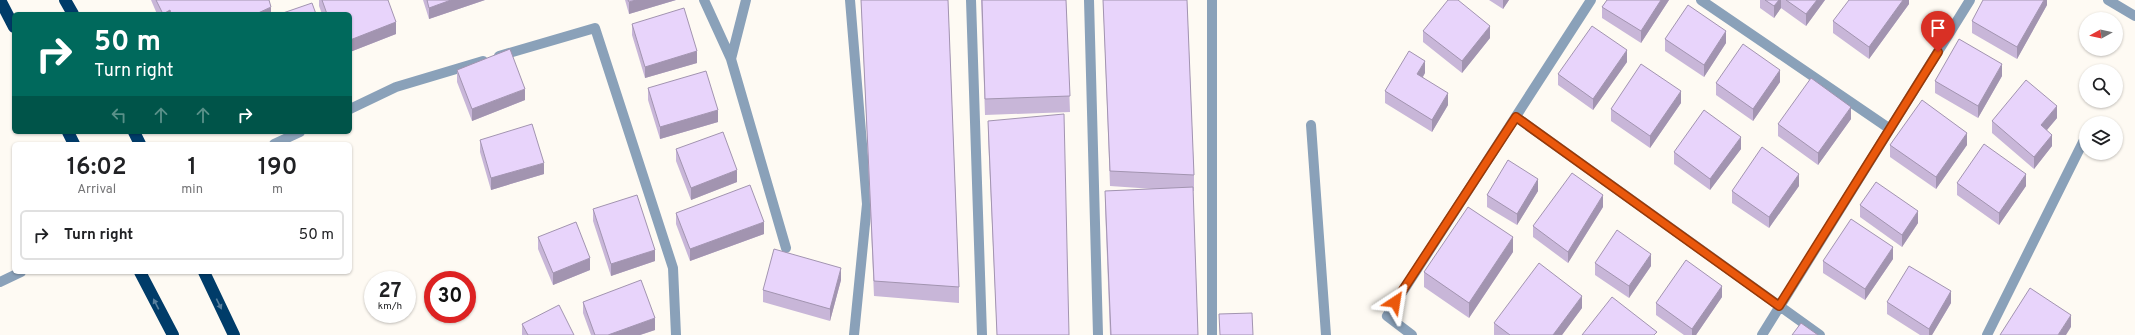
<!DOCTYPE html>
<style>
body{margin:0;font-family:Overpass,sans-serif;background:#f6f6f6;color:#202124;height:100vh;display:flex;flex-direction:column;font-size:15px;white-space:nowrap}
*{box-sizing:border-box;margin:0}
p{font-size:13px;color:#757577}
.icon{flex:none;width:22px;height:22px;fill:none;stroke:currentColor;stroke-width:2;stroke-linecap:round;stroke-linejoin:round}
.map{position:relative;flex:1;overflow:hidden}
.sheet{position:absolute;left:12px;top:142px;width:340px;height:132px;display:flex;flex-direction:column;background:#fff;border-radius:6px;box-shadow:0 1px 3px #0004}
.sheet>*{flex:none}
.hud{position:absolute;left:12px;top:12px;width:340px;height:122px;border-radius:6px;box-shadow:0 1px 3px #0004;background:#00695c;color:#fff;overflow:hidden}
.needle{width:26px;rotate:262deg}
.fabs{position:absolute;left:2079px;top:12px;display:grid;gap:8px}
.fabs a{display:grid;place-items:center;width:44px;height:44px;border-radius:50%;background:#fff;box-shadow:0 1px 3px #0004;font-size:20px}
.speed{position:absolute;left:364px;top:271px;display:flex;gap:8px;font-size:20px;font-weight:700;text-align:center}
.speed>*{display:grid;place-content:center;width:52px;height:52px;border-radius:50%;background:#fff;box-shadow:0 1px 3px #0004;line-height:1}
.speed small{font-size:10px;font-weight:400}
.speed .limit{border:6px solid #d22;background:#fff;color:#111}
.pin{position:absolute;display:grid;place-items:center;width:34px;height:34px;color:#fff;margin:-41px -17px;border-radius:50% 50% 50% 0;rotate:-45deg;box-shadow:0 0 4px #0007}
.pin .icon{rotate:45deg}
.me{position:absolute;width:44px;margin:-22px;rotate:33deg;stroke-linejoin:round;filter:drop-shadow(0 0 3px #0008)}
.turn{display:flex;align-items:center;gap:14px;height:84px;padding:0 16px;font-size:18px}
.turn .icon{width:52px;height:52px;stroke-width:2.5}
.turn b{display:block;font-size:28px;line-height:34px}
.lanes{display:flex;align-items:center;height:38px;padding:0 16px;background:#0003;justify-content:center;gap:20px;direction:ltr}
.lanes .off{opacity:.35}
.eta{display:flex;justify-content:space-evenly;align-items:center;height:68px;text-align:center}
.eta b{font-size:24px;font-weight:600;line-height:28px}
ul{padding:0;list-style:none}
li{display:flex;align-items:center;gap:12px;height:50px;margin:0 8px 6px;padding:0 8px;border:2px solid #e0e0e0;border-radius:6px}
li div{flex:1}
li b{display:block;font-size:15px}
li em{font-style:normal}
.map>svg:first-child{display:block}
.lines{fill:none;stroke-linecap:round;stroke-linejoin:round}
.minor{stroke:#8aa1b9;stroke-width:10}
.highway{stroke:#003c69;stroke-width:12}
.wall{fill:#c8b6d8}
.shaded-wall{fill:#a294b0}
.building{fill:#e8d4fb;stroke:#a294b0}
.oneway{fill:#59809e}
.route-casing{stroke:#983908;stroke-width:10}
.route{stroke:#ea580c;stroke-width:7}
</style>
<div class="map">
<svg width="2135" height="335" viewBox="0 0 2135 335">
<rect width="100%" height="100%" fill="#fefaf3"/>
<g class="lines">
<path class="minor" d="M 704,0 L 731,59 L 786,248
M 850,0 L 867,204 L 854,335
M 971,0 L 982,335
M 1089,0 L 1098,335
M 1212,0 L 1212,335
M 1701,0 L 1890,129
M 2108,0 L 2135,16
M 499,56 L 595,28 L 673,268 L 676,335
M 731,59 L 746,0
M 350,109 L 396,87 L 483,61
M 1516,117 L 1820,335
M 1311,125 L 1326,335
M 274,144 L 300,132
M 0,282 L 21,272
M 1412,335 L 1387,316 L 1591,0
M 1762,335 L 1970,0
M 1987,335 L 2086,136"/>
<path class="highway" d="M 0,0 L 14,27
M 65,0 L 73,14
M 68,132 L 74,144
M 134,132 L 140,144
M 140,272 L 173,335
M 204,272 L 234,335"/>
</g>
<path class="wall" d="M 151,0 L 269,0 L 271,14 L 157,14 Z
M 319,0 L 388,0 L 396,34 L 350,52 L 350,14 L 322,14 L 319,6 Z
M 423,0 L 485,0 L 429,19 Z
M 625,0 L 676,0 L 629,14 Z
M 861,0 L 948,0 L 959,287 L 959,303 L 874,296 Z
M 981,0 L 1066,0 L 1070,112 L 985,115 Z
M 1103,0 L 1187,0 L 1194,175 L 1194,191 L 1193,191 L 1198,335 L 1110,335 L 1105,206 L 1105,191 L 1154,189 L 1110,186 Z
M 1489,0 L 1509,0 L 1503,9 Z
M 1607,0 L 1669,0 L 1641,43 L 1602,18 L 1602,7 Z
M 1760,0 L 1825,0 L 1806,26 L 1781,8 L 1774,18 L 1760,8 Z
M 1909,0 L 1909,4 L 1869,59 L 1833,33 L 1833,21 Z
M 2047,0 L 2047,5 L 2017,59 L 1972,33 L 1972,21 Z
M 632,24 L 697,63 L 645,78 L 632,35 Z
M 1423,31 L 1490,38 L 1462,73 L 1423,42 Z
M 1665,39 L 1726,43 L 1704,77 L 1665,51 Z
M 1627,62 L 1593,110 L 1558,85 L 1558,74 Z
M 457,70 L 525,100 L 472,121 L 457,82 Z
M 1425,73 L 1423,77 L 1448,105 L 1432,132 L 1385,103 L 1385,91 Z
M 2002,76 L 1978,118 L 1935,93 L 1935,81 Z
M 1780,82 L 1753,121 L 1716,95 L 1716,83 Z
M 648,88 L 718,122 L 660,139 L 648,100 Z
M 1681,103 L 1650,148 L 1611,121 L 1611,109 Z
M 2057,118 L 2047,130 L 2052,146 L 2034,169 L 1992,133 L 1992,121 Z
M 1851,119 L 1818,165 L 1778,136 L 1778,124 Z
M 988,121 L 1069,335 L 997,335 L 988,136 Z
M 480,140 L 544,174 L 491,190 L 480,152 Z
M 1890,145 L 1967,145 L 1936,189 L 1890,157 Z
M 676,149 L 737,182 L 691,200 L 676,161 Z
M 1741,149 L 1710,190 L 1674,164 L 1674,152 Z
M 1957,183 L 2026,186 L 1999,225 L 1957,195 Z
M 1799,186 L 1769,228 L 1732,203 L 1732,191 Z
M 1538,191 L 1517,225 L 1487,207 L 1487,195 Z
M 1860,205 L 1918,223 L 1902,247 L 1860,217 Z
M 1603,207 L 1568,263 L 1533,237 L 1533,226 Z
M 593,209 L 655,261 L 611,276 L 593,221 Z
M 676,213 L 764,234 L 690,261 L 676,224 Z
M 538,237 L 590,270 L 553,285 L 538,249 Z
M 1513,252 L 1469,318 L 1424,287 L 1424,272 Z
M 1893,259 L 1865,300 L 1823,273 L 1823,261 Z
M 1595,263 L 1651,266 L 1629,298 L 1595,275 Z
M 841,280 L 830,321 L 763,302 L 763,290 Z
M 1722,297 L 1696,335 L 1684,335 L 1656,315 L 1656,303 Z
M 583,302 L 655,330 L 640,335 L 591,335 L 583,313 Z
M 1887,302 L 1951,303 L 1932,335 L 1920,335 L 1887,314 Z
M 1582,308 L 1562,335 L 1494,335 L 1494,323 Z
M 522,324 L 574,335 L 522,335 Z"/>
<path class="shaded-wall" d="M 451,0 L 485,0 L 429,19 L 429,8 Z
M 636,0 L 676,0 L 629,14 L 629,2 Z
M 1503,0 L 1509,0 L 1503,9 Z
M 1661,0 L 1669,0 L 1641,43 L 1641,31 Z
M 1779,0 L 1781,0 L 1781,8 L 1774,18 L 1774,6 Z
M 1817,0 L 1825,0 L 1806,26 L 1806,14 Z
M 1903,0 L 1909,0 L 1909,4 L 1869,59 L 1869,47 Z
M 2044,0 L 2047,0 L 2047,5 L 2017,59 L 2017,47 Z
M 271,7 L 271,14 L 256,14 Z
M 170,10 L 170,14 L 163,14 Z
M 396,22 L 396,34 L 350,52 L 350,40 Z
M 1490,26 L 1490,38 L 1462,73 L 1462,61 Z
M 1726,31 L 1726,43 L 1704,77 L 1704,65 Z
M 1627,50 L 1627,62 L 1593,110 L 1593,99 Z
M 697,51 L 697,63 L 645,78 L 645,67 Z
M 1425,61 L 1425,73 L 1417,86 L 1417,74 Z
M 2002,64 L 2002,76 L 1978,118 L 1978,106 Z
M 1780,70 L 1780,82 L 1753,121 L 1753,109 Z
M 525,89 L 525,100 L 472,121 L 472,109 Z
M 1681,91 L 1681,103 L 1650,148 L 1650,136 Z
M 1448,93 L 1448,105 L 1432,132 L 1432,120 Z
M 2057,106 L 2057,118 L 2041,137 L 2041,125 Z
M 1851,107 L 1851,119 L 1818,165 L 1818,153 Z
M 718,110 L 718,122 L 660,139 L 660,127 Z
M 1967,133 L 1967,145 L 1936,189 L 1936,177 Z
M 2052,135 L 2052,146 L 2034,169 L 2034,157 Z
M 1741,137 L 1741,149 L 1710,190 L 1710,179 Z
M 544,163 L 544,174 L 491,190 L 491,178 Z
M 737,170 L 737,182 L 691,200 L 691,188 Z
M 1799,174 L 1799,186 L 1769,228 L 1769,217 Z
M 2026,174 L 2026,186 L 1999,225 L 1999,213 Z
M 1538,179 L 1538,191 L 1517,225 L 1517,214 Z
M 1603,195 L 1603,207 L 1568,263 L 1568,252 Z
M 1918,211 L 1918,223 L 1902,247 L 1902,235 Z
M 764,222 L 764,234 L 690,261 L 690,249 Z
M 1513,237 L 1513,252 L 1469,318 L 1469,303 Z
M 1893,247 L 1893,259 L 1865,300 L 1865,289 Z
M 655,250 L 655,261 L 611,276 L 611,264 Z
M 1651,254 L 1651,266 L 1629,298 L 1629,286 Z
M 590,258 L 590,270 L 553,285 L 553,273 Z
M 841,268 L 841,280 L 830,321 L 830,309 Z
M 1722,286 L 1722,297 L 1696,335 L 1692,335 L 1692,329 Z
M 1951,291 L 1951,303 L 1932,335 L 1929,335 L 1929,329 Z
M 1582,296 L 1582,308 L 1562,335 L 1553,335 Z
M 2071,315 L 2071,327 L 2066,335 L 2058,335 Z
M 655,318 L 655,330 L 640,335 L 608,335 Z"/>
<path class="building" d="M 156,0 L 269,0 L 271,7 L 256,14 L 171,14 L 170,10 L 163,14 Z
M 322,0 L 388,0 L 396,22 L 350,40 L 350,14 L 327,14 Z
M 427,0 L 451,0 L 429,8 Z
M 628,0 L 636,0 L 629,2 Z
M 861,0 L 948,0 L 959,287 L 874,281 Z
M 982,0 L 1066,0 L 1070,96 L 985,99 Z
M 1103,0 L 1187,0 L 1194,175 L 1110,171 Z
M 1448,0 L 1458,0 L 1490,26 L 1462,61 L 1423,31 Z
M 1607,0 L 1661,0 L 1641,31 L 1602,7 Z
M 1765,0 L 1779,0 L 1774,6 Z
M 1786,0 L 1817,0 L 1806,14 Z
M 1849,0 L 1903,0 L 1869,47 L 1833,21 Z
M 1983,0 L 2044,0 L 2017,47 L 1972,21 Z
M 312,3 L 316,14 L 280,14 Z
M 1688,5 L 1726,31 L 1704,65 L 1665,39 Z
M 684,8 L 697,51 L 645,67 L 632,24 Z
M 1592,26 L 1627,50 L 1593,99 L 1558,74 Z
M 1959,39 L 2002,64 L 1978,106 L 1935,81 Z
M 1743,44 L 1780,70 L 1753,109 L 1716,83 Z
M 510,49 L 525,89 L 472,109 L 457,70 Z
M 1409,51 L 1425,61 L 1417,74 L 1448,93 L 1432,120 L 1385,91 Z
M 1641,64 L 1681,91 L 1650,136 L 1611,109 Z
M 706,71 L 718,110 L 660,127 L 648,88 Z
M 1811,78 L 1851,107 L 1818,153 L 1778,124 Z
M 2026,80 L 2057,106 L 2041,125 L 2052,135 L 2034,157 L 1992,121 Z
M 1922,100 L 1967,133 L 1936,177 L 1890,145 Z
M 1704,110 L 1741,137 L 1710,179 L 1674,152 Z
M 1064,114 L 1069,335 L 997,335 L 988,121 Z
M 532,124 L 544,163 L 491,178 L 480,140 Z
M 723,132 L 737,170 L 691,188 L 676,149 Z
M 1984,144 L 2026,174 L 1999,213 L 1957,183 Z
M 1762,147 L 1799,174 L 1769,217 L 1732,191 Z
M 1508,160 L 1538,179 L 1517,214 L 1487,195 Z
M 1572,173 L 1603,195 L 1568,252 L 1533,226 Z
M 1876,182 L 1918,211 L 1902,235 L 1860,205 Z
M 750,185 L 764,222 L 690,249 L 676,213 Z
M 1193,187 L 1198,335 L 1111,335 L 1105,191 Z
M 637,195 L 655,250 L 611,264 L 593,209 Z
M 1468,207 L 1513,237 L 1469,303 L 1424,272 Z
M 1851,219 L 1893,247 L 1865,289 L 1823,261 Z
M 576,222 L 590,258 L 553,273 L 538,237 Z
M 1617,230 L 1651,254 L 1629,286 L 1595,263 Z
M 774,249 L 841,268 L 830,309 L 763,290 Z
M 1686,260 L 1722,286 L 1692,329 L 1656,303 Z
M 1539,263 L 1582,296 L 1553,335 L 1510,335 L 1494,323 Z
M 1909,266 L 1951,291 L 1929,329 L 1887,302 Z
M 641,280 L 655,318 L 608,335 L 595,335 L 583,302 Z
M 2030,288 L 2071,315 L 2058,335 L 2000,335 Z
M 1612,297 L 1657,332 L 1654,335 L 1582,335 Z
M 559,305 L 574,335 L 528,335 L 522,324 Z
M 1252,313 L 1253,335 L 1220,335 L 1219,314 Z
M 1801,323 L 1818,335 L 1792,335 Z"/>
<defs><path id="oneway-solid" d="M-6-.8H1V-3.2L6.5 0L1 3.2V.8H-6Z"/></defs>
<g class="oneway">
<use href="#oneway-solid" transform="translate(156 304) rotate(-117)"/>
<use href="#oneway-solid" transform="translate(219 304) rotate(64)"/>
</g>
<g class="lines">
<defs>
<path id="route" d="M 1395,302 L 1516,117 L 1779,306 L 1938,52"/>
</defs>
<use href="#route" class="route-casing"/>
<use href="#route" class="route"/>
</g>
</svg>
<div class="fabs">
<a><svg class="needle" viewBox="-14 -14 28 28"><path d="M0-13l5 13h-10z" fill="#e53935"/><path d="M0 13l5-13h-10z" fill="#757577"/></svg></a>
<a><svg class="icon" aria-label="search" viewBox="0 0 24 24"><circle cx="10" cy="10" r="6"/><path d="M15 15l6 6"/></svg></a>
<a><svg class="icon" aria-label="layers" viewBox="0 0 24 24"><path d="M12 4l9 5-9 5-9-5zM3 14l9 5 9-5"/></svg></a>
</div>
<div class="speed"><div>27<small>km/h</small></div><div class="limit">30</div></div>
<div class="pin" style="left:1938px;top:52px;background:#d93025"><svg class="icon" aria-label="arrive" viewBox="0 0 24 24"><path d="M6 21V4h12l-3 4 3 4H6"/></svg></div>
<svg class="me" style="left:1395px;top:302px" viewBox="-20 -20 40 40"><path d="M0-17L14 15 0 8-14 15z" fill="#ea580c" stroke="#fff" stroke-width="4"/></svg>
<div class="hud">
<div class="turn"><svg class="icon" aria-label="right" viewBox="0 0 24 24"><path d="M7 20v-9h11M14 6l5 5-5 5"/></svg><div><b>50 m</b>Turn right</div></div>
<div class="lanes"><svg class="icon off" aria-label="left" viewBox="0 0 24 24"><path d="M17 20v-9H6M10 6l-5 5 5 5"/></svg><svg class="icon off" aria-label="ahead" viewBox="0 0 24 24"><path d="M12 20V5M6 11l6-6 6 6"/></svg><svg class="icon off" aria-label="ahead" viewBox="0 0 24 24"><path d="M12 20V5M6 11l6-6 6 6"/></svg><svg class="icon" aria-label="right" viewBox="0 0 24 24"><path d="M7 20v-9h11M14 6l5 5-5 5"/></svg></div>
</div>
<section class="sheet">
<div class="eta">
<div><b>16:02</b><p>Arrival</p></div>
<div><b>1</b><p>min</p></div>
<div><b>190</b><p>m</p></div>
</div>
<ul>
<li><svg class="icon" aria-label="right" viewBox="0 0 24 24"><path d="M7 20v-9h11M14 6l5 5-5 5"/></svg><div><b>Turn right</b></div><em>50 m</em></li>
</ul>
</section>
</div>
